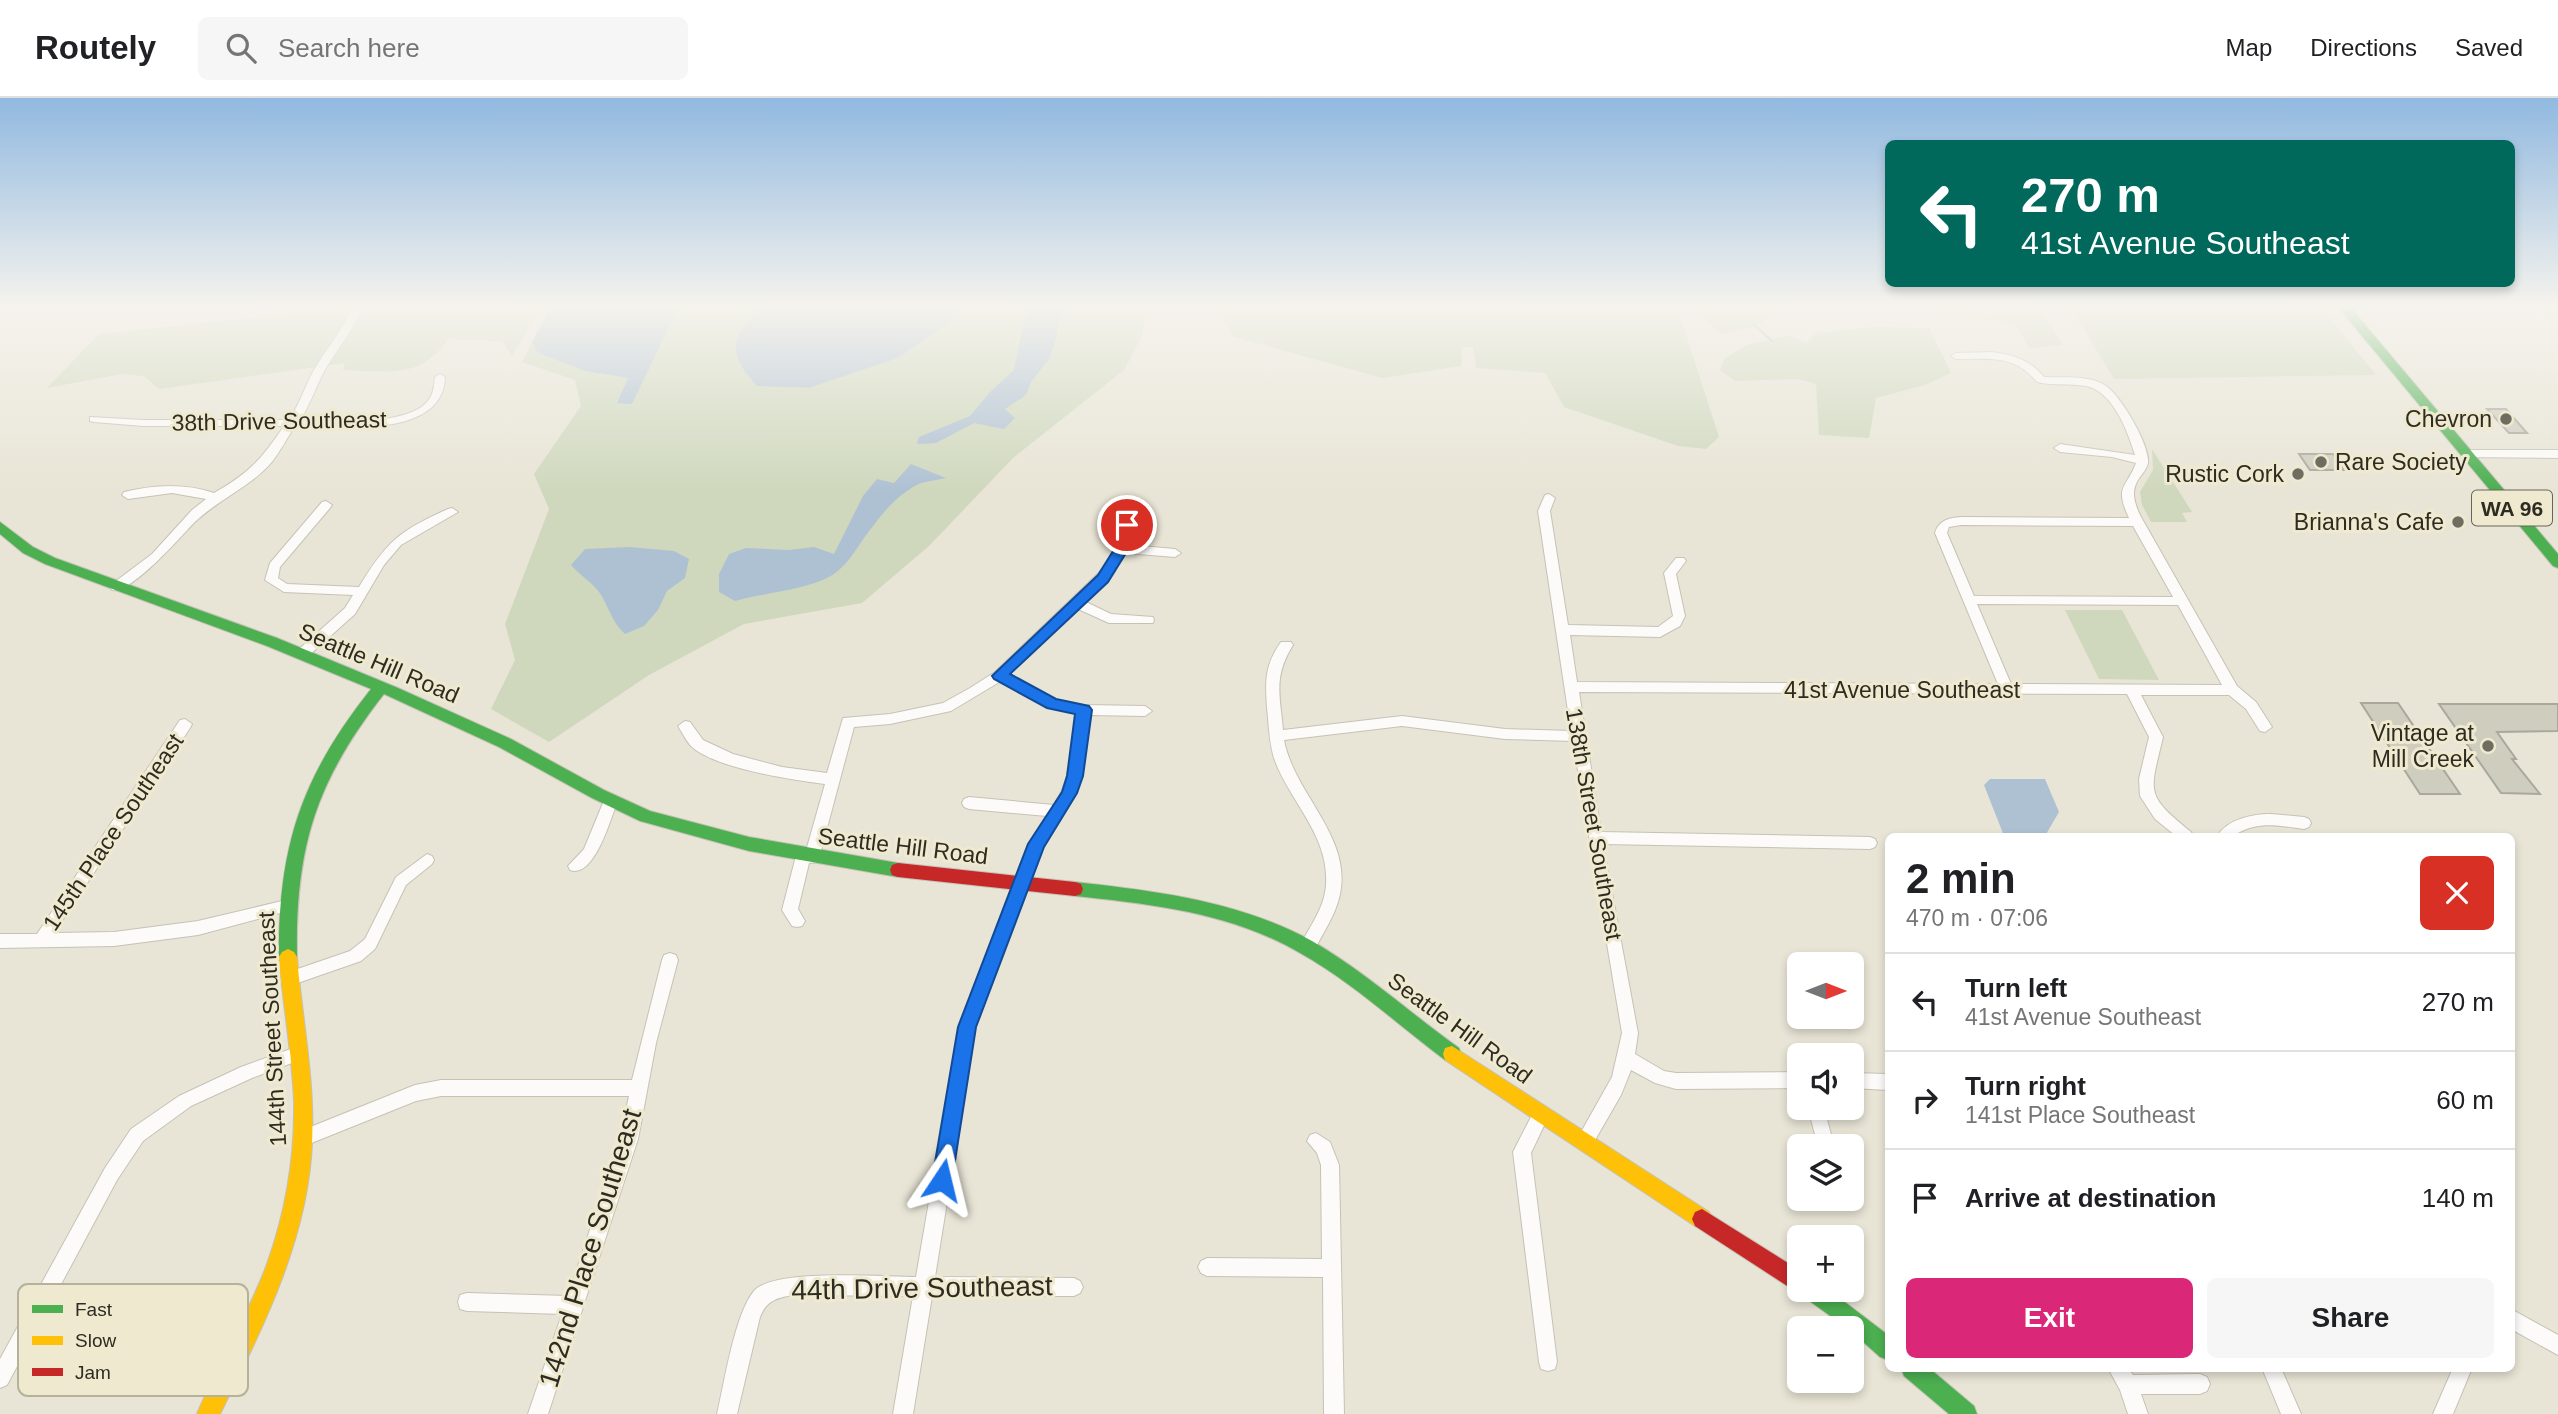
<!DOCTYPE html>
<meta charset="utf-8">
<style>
body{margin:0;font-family:Arial,sans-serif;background:#f6f6f6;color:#202124;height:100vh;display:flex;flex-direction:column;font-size:26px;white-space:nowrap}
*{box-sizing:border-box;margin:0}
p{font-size:23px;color:#757577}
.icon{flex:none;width:38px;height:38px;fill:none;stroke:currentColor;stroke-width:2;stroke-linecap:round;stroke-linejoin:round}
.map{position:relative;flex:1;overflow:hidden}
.side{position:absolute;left:1885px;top:735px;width:630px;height:539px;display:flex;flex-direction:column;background:#fff;border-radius:10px;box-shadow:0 4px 10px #0003}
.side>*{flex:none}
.banner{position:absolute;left:1885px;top:42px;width:630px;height:147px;border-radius:10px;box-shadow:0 4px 10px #0003;background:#00695c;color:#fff;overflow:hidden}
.needle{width:46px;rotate:90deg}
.buttons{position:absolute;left:1787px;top:854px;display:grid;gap:14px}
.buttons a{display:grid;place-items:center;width:77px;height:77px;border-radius:10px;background:#fff;box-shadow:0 4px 10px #0003;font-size:35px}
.pin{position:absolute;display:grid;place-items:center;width:60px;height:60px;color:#fff;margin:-30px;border:4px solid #fff;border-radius:50%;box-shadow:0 2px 7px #0007}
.me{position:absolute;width:77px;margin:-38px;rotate:10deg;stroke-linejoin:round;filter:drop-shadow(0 0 5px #0008)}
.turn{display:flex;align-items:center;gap:24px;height:147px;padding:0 21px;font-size:32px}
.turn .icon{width:91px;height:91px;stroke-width:2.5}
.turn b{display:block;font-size:49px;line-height:60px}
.round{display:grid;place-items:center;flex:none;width:74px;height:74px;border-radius:10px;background:#f6f6f6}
.headline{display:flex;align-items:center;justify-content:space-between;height:119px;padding:0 21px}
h1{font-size:42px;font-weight:700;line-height:52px}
.action{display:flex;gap:14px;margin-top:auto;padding:14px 21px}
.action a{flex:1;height:80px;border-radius:10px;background:#db2777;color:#fff;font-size:28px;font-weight:700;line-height:80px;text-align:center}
.action a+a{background:#f6f6f6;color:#202124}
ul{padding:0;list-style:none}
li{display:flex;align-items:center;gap:21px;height:98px;padding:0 21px;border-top:2px solid #e0e0e0}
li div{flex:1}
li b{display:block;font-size:26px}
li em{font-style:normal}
header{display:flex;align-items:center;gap:42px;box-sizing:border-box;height:98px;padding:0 35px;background:#fff;border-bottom:2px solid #e0e0e0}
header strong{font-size:33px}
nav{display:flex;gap:38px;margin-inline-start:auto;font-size:24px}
.search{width:490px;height:63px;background:#f6f6f6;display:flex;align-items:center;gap:18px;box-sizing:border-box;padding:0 24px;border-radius:10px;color:#757577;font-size:26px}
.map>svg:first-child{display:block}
.green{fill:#cfd8bd}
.water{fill:#aec1d3}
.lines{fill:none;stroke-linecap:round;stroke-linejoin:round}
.stream{stroke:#aec1d3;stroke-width:2.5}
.building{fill:#cfcdbe;stroke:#aaa79c;stroke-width:2}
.street-casing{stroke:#c5c2b6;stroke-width:2}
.fast-casing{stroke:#c5c2b6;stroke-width:2}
.slow-casing{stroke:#c5c2b6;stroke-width:2}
.jam-casing{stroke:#c5c2b6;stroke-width:2}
.street{fill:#fcfbf9;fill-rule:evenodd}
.fast{fill:#4caf50;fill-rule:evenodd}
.slow{fill:#ffc107;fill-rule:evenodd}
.jam{fill:#c62828;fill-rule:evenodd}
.route{fill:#1a73e8;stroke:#114b97;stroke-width:2}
.poi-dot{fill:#6f6d61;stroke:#efeacf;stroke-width:2.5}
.labels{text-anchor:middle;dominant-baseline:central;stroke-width:6;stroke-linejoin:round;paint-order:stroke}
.shield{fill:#efeacf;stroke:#686556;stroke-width:2}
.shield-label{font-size:21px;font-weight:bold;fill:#2e2c22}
.poi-label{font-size:23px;fill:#2e2c22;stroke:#efeacf;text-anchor:end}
.street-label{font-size:23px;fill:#2e2c22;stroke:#efeacf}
.near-street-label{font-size:28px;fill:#2e2c22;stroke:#efeacf}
.key{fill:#efeacf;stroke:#b5b19b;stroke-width:2}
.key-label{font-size:19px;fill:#2e2c22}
</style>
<header>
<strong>Routely</strong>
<div class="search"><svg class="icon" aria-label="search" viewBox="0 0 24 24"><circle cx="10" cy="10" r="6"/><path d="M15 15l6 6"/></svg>Search here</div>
<nav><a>Map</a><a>Directions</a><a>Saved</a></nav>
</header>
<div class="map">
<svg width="2558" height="1316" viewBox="0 0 2558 1316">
<rect width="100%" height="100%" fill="#e8e5d6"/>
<path class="green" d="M 354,209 L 541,209 L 512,258 L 502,243 L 449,241 C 418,282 390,273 343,272 L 345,265 L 159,291 L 144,278 L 122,276 L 47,290 L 99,236 Z
M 679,209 L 760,209 C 729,242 727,255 757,288 L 809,290 L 898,260 L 947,225 L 961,209 L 1145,211 L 1143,236 L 1124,272 L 1013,360 L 929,448 L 862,505 L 744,526 L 649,577 L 549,644 L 491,611 L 515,562 L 505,526 L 549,411 L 534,376 L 581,308 L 575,282 L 522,264 L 532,244 L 538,255 L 585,273 L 629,280 L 632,306 Z
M 1219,209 L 1677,209 L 1719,339 L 1706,351 L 1678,348 L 1564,309 L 1545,275 L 1476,270 L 1473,249 L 1462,249 L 1461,268 L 1382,280 L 1232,238 Z
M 1700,209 L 1775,209 C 1768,230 1741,231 1721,236 L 1706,223 Z
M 1928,209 L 2038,209 L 2063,247 L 2029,250 L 2017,228 L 1996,222 L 1931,215 Z
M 2070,209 L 2321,209 L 2376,277 L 2114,281 Z
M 1875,229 L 1929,230 L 1951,275 L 1925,287 L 1876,300 L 1869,340 L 1819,337 L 1816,286 L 1798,281 L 1735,283 L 1720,272 L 1724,261 L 1746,247 L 1789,238 L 1807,245 L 1816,235 Z
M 2152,351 L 2192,414 L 2182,415 L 2187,424 L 2151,424 L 2142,407 L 2140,394 L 2153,372 Z
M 2065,512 L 2122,512 L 2159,582 L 2099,581 Z"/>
<path class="water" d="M 551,209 L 679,209 L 632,306 L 617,305 L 628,280 L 585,273 L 538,255 L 532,244 Z
M 760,209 L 961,209 L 948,225 L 898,260 L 809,290 L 757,288 C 727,255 729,242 760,209 Z
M 1027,209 L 1067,209 L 1058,222 L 1056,242 L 1049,261 L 1031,284 L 1026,297 L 1005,311 L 1015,320 L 1004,331 L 974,325 L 936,345 L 917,346 L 919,339 L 970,318 L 990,294 L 1014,272 Z
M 911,366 L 946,380 C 938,382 927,383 919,386 C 895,397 877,422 862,443 C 853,456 844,471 829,479 C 805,492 763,495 735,503 L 719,494 L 719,476 L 729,456 L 746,450 L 789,452 L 814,449 L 834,456 L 863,398 L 877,381 L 894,385 Z
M 630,449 L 674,453 L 689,461 L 685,480 L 667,493 L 658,512 L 644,528 L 625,536 C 611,524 609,508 599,494 C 592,484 579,477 571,467 L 585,451 Z
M 1990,681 L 2045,681 L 2059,714 L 2045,738 L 2004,738 L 1984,687 Z"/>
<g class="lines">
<path class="stream" d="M 1752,225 L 1772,243"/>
</g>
<path class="building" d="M 2487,311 L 2506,311 L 2527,335 L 2509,335 Z
M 2299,356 L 2333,356 L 2344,372 L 2310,372 Z
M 2361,605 L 2398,605 L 2460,696 L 2420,696 Z
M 2439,606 L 2558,606 L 2558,633 L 2497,634 L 2516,661 L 2512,661 L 2540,696 L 2501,695 Z"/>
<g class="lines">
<defs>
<path id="street" d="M 352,209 L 362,209 C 354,231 340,247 328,267 C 317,284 312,304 300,322 C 331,322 412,330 430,300 C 434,293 434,286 435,279 L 440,276 L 445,279 C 443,342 339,328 295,328 C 287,340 280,354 271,365 C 248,391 214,403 190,429 C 177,443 130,496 112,492 L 110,489 L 112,486 L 152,456 L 192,412 L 206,401 L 172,395 L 128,401 L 122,397 L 124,394 C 154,387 184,385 214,395 C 249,375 261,362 284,328 L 143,328 L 94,324 L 90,323 L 90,319 L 143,322 L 289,322 C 301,304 306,284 317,267 C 329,247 344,231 352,209 Z
M 2545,209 L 2556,209 L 2558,219 Z
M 1992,254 C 2014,257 2030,262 2044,279 C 2063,280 2086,277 2103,286 C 2119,294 2150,347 2148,365 C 2147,370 2143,375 2140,379 C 2130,392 2134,405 2141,419 L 2237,588 L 2256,604 L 2272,629 L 2265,634 L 2260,633 L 2246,611 L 2229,597 L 2141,597 L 2163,639 C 2150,695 2144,696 2191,734 L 2193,738 L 2176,738 L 2155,721 L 2140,698 L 2139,681 L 2149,639 L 2127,596 L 1579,594 L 1601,734 L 1870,739 L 1875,741 L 1877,745 L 1875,749 L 1870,751 L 1603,746 L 1638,935 L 1635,956 L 1664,973 L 1676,975 L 1799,974 L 1799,990 L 1676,991 L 1655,985 L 1631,972 L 1621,997 L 1591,1049 L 1585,1051 L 1579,1049 L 1576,1043 L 1612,979 L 1622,935 L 1573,643 L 1505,641 L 1402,628 L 1284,642 C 1294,696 1352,738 1340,796 C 1336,817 1322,836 1313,855 L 1307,857 L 1301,855 L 1299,850 C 1309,829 1325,810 1326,786 C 1329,738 1291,705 1275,663 C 1269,646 1269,627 1267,610 C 1265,583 1265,566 1281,544 L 1291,544 L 1293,547 C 1273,579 1280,597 1283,632 L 1402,618 L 1505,631 L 1571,633 L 1538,413 L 1545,397 L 1549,396 L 1555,400 L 1550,413 L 1568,527 L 1658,529 L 1673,518 L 1664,475 L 1676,460 L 1684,460 L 1686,463 L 1676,476 L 1685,518 L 1680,528 L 1660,539 L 1570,537 L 1577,584 L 1998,586 L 1935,435 C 1939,422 1949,420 1961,419 L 2129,420 C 2114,388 2126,391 2136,365 L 2112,359 L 2060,354 L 2054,350 L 2060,346 L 2135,357 C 2128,334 2113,293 2086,288 C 2070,285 2053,288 2037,284 C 2014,256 1989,261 1956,261 L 1951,258 L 1956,255 ZM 1961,427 L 2133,428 L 2173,499 L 1974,498 L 1947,435 L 1949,429 ZM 1977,506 L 2178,507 L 2222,587 L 2011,586 Z
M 2465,352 L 2558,352 L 2558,360 L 2461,359 L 2461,353 Z
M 326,403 L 332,407 L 330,410 L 280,469 L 278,480 L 287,486 L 359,489 C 387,443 399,433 448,411 L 452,410 L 458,414 L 401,447 L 384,467 L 355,516 L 307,559 L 302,561 L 295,556 L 297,553 L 345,510 L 353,497 L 284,494 L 265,482 L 270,465 L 322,404 Z
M 1122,410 L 1126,411 L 1132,432 L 1129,447 L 1175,451 L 1181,455 L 1175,459 L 1126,455 L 1107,484 L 1086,504 L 1111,516 L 1153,519 L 1154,522 L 1153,525 L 1109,525 L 1078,511 L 1009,576 L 1055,601 L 1084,607 L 1145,608 L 1152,613 L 1145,618 L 1090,617 L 1082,678 L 1076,696 L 1043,748 L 975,929 L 935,1179 L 1074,1180 L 1080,1183 L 1083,1189 L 1080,1195 L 1074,1198 L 932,1198 L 913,1316 L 893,1316 L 913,1198 L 793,1197 C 777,1200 767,1202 760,1219 L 737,1316 L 717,1316 C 724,1286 735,1215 754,1193 C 774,1170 884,1179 916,1179 L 959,929 L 1029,746 L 1047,718 L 969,711 L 964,709 L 962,705 L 964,701 L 969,699 L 1054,707 C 1072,680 1072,647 1077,615 L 1047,609 L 1001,583 L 951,613 L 890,626 L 854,629 L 819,760 L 817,764 L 809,765 L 798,811 L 805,823 L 802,828 L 797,829 L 792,828 L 782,812 L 796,758 L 798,754 L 806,753 L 825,686 C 792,682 712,670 690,647 C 685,641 682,634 678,628 L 685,623 L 690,624 L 703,642 L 733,656 L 782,669 L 827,675 L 843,620 L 890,616 L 943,605 L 970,590 L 995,574 L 1104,470 L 1113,458 L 1118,441 L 1119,423 L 1116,414 Z
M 185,621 L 192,626 L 190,630 L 54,835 L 114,834 L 198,823 L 286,802 L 291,804 L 294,808 L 291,812 L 198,837 L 114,848 L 0,850 L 0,836 L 37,836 L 180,622 Z
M 610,699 L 615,701 L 617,705 C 610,722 594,781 570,772 L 568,768 L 584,751 L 603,705 L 605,701 Z
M 2271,716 L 2304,719 L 2309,721 L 2311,725 L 2309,729 L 2304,731 C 2288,729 2270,725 2253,729 C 2236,733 2238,740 2217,738 C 2228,721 2252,716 2271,716 Z
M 427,756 L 432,758 L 434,762 L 432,766 L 406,787 L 375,851 L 361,863 L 289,888 L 283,886 L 281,881 L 283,876 L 350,853 L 365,841 L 396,779 Z
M 670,855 L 676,857 L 678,862 L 656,945 L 638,1041 L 548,1316 L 528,1316 L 562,1216 L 467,1213 L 460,1211 L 458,1204 L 460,1197 L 467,1195 L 568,1198 L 620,1041 L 629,998 L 441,998 L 416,1003 L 304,1048 L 298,1046 L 295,1040 L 298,1034 L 415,987 L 441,982 L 632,982 L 662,862 L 664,857 Z
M 299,948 L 305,950 L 307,955 L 305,960 L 252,980 L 191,1008 L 143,1043 L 117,1082 L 7,1287 L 0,1290 L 0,1261 L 105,1070 L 131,1031 L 179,998 L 241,969 Z
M 1852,975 L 1888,976 L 1888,992 L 1852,990 Z
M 1541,1009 L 1547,1011 L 1549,1017 L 1531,1055 L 1557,1264 L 1555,1271 L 1548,1273 L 1541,1271 L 1539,1264 L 1513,1054 L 1535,1011 Z
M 1808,1010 L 1824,1010 L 1834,1048 L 1818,1048 Z
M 1316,1035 L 1330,1044 L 1339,1067 L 1344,1316 L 1324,1316 L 1323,1179 L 1207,1178 L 1201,1175 L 1198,1169 L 1201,1163 L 1207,1160 L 1322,1161 L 1321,1067 L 1317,1055 L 1307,1043 L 1310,1037 Z
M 2511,1211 L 2558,1237 L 2558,1257 L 2511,1231 Z
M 2108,1270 L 2128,1270 L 2133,1277 L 2200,1276 L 2207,1279 L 2210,1286 L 2207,1293 L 2200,1296 L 2141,1296 L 2148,1316 L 2128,1316 L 2120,1292 Z
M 2262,1270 L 2281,1270 L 2301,1316 L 2281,1316 Z
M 2453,1270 L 2472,1270 L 2453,1316 L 2433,1316 Z"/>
<path id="fast" d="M 2338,209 L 2350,209 L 2558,456 L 2558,470 L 2553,468 Z
M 0,424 L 33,449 L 55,460 L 277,540 L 398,590 L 511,641 L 604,692 L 650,713 L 749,739 L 898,765 L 904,767 L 906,772 L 904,777 L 898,779 L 749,753 L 640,723 L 592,700 L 499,649 L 384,596 C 316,683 295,749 297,859 L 294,864 L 288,867 L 282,864 L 279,859 C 278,748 302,678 371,591 L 267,548 L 45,466 L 23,455 L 0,436 Z
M 1075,784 C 1156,793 1239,803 1312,843 C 1364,873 1410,915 1459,950 L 1461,956 L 1459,962 L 1452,964 L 1445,962 C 1397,926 1352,884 1300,855 C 1232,815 1152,806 1075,798 L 1069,796 L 1067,791 L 1069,786 Z
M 1801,1192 L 1829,1192 L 1888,1237 L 1888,1262 L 1880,1259 L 1852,1234 L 1852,1230 L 1847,1230 L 1804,1199 Z
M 1901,1270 L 1929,1270 L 1974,1308 L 1977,1316 L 1949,1316 L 1904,1278 Z"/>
<path id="slow" d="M 288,851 L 294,854 L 297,859 C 302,921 315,982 312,1045 C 308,1142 262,1231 220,1316 L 197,1316 C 218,1265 248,1218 267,1166 C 286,1113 295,1059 294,1003 C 292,955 283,907 279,859 L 282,854 Z
M 1452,948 L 1709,1114 L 1712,1121 L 1709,1128 L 1702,1131 L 1695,1128 L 1445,962 L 1443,956 L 1445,950 Z"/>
<path id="jam" d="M 898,765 L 1075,784 L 1081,786 L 1083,791 L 1081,796 L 1075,798 L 898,779 L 892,777 L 890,772 L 892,767 Z
M 1702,1111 L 1799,1172 L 1799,1192 L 1805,1192 L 1799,1194 L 1792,1191 L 1695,1128 L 1692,1121 L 1695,1114 Z"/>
</defs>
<use href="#street" class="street-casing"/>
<use href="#fast" class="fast-casing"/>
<use href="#slow" class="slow-casing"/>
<use href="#jam" class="jam-casing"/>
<use href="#street" class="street"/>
<use href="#fast" class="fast"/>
<use href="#slow" class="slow"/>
<use href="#jam" class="jam"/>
</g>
<linearGradient id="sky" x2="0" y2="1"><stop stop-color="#91b9e0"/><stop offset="0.53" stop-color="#f5f3ed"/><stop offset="1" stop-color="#f5f3ed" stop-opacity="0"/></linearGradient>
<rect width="2558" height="393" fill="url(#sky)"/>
<path class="route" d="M 1127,422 L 1134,427 L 1129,450 L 1108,484 L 1010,576 L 1056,601 L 1089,608 L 1092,612 L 1083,678 L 1077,695 L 1044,749 L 976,929 L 952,1082 L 949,1088 L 942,1091 L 935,1088 L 932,1082 L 958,929 L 1028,746 L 1062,694 L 1067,678 L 1075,616 L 1047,610 L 994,581 L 992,578 L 1098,477 L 1115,450 L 1120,427 Z"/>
<g class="poi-dot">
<circle cx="2506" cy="321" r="7"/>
<circle cx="2321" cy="364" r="7"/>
<circle cx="2298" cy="376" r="7"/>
<circle cx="2458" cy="424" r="7"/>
<circle cx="2488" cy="648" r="7"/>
</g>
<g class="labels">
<rect class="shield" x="2472" y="392.5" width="80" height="35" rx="5"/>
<g class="shield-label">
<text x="2512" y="410">WA 96</text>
</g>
<g class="poi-label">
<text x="2492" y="321">Chevron</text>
<text x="2335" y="364" text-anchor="start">Rare Society</text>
<text x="2284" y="376">Rustic Cork</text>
<text x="2444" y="424">Brianna's Cafe</text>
<text x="2474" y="635">Vintage at<tspan x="2474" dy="26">Mill Creek</tspan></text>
</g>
<g class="street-label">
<text transform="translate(279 323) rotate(-1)">38th Drive Southeast</text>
<text transform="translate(379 565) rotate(23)">Seattle Hill Road</text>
<text x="1902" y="592">41st Avenue Southeast</text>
<text transform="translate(1594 726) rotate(80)">138th Street Southeast</text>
<text transform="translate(113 734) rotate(-56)">145th Place Southeast</text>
<text transform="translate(903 748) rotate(7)">Seattle Hill Road</text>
<text transform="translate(1460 930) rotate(36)">Seattle Hill Road</text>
<text transform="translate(272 931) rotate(-93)">144th Street Southeast</text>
</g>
<g class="near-street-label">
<text transform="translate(590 1150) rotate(-73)">142nd Place Southeast</text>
<text transform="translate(922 1190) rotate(-1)">44th Drive Southeast</text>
</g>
</g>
<rect x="18" y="1186" width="230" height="112" rx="10" class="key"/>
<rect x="32" y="1207" width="31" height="8" fill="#4caf50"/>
<rect x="32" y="1238" width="31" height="9" fill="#ffc107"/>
<rect x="32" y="1270" width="31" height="8" fill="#c62828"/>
<g class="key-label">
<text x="75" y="1218">Fast</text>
<text x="75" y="1249">Slow</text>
<text x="75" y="1281">Jam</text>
</g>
</svg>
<div class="buttons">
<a><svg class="needle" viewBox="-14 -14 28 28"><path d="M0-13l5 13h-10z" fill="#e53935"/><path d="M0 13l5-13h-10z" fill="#757577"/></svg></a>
<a><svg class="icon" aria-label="sound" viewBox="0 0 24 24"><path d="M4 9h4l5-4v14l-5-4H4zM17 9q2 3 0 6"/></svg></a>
<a><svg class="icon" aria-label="layers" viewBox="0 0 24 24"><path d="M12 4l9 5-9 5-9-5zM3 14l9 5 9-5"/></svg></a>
<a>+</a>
<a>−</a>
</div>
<div class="pin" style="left:1127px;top:427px;background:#d93025"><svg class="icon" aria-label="arrive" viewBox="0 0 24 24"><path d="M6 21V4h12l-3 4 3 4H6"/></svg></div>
<svg class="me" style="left:942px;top:1082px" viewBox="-20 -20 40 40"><path d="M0-17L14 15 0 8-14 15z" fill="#1a73e8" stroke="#fff" stroke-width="4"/></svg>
<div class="banner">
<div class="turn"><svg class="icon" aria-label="left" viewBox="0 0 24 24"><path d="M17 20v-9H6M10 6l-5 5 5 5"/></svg><div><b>270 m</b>41st Avenue Southeast</div></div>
</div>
<section class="side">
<div class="headline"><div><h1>2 min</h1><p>470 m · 07:06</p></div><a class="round" style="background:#d93025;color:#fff"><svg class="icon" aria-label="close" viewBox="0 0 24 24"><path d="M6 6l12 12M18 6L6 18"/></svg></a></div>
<ul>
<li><svg class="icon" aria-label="left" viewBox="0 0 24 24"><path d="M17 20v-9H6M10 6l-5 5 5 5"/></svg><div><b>Turn left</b><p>41st Avenue Southeast</p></div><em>270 m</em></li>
<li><svg class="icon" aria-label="right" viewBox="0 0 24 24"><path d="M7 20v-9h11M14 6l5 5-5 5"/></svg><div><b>Turn right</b><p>141st Place Southeast</p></div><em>60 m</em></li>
<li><svg class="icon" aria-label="arrive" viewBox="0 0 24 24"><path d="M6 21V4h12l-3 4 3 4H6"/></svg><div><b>Arrive at destination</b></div><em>140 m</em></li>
</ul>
<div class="action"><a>Exit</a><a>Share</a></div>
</section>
</div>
